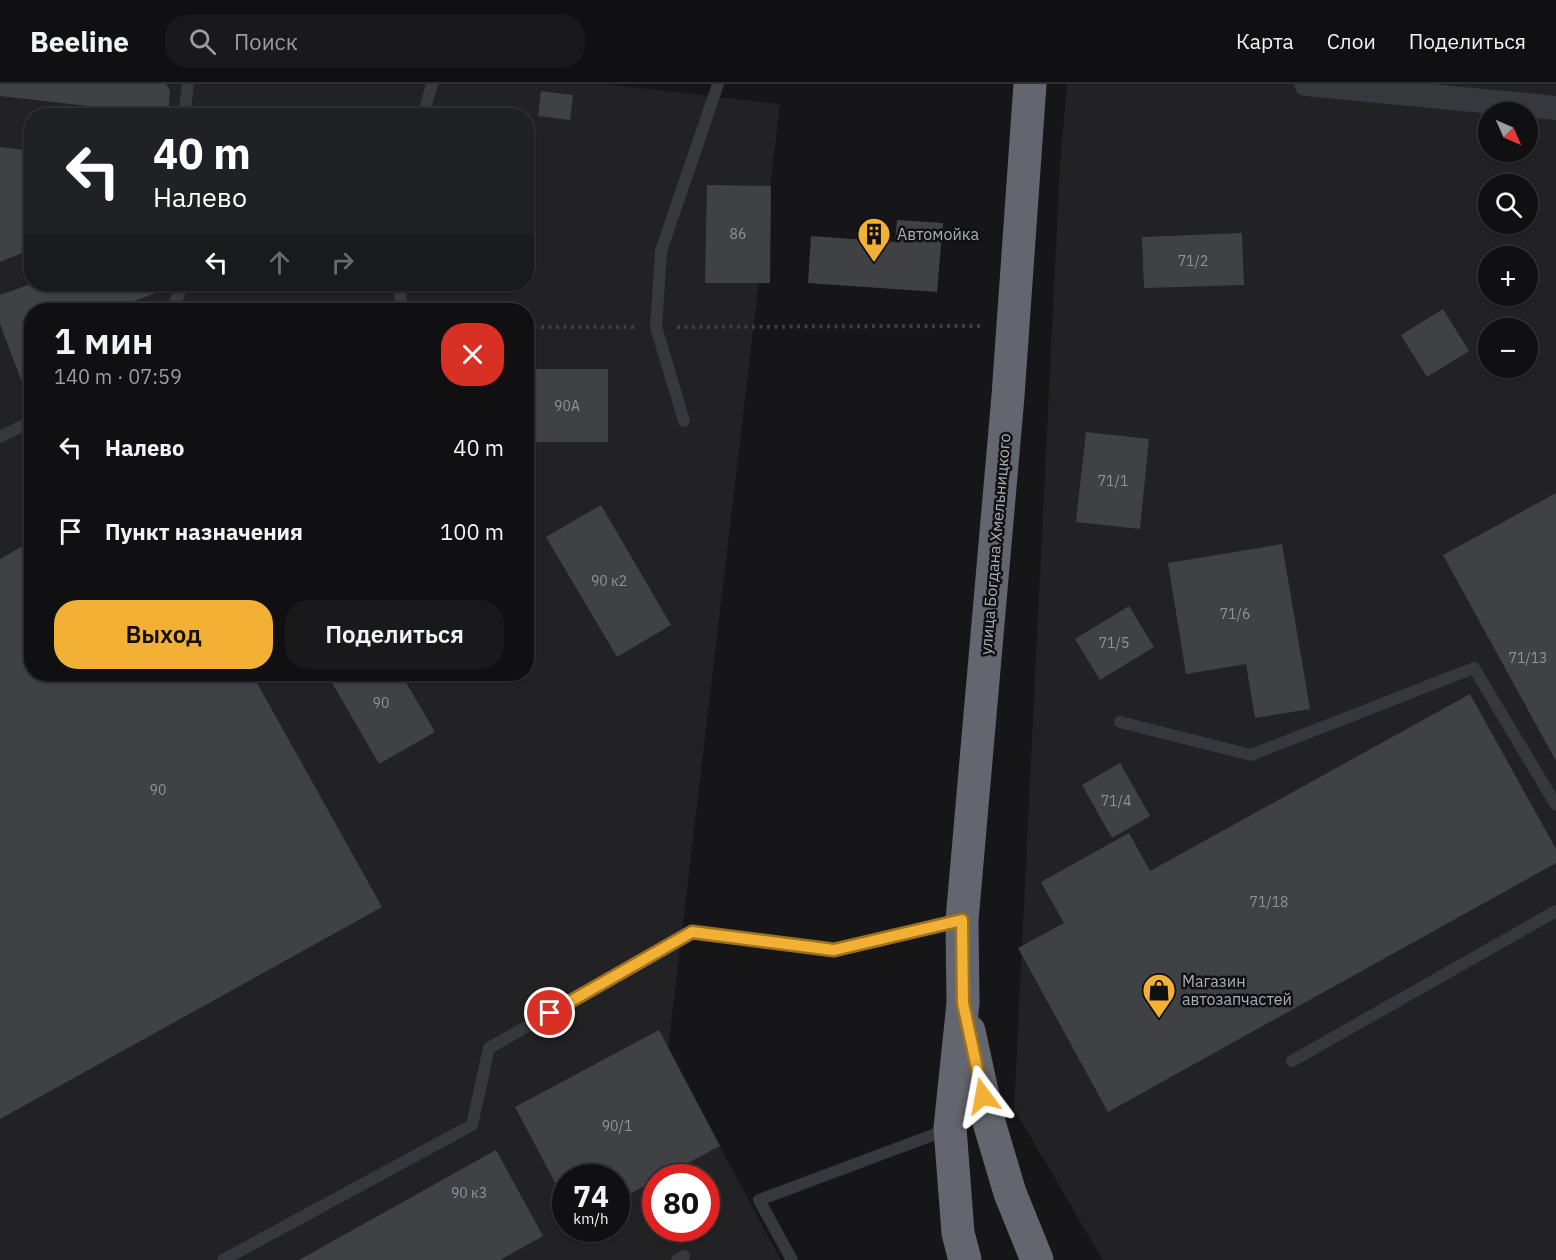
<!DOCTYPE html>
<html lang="ru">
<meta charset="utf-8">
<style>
body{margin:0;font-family:"IBM Plex Sans",sans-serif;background:#19191b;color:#f1f3f6;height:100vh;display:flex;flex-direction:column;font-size:22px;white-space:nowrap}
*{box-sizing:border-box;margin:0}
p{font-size:20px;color:#9c9d9f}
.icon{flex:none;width:33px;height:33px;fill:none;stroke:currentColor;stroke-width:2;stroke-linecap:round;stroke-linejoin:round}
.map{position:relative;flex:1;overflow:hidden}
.drawer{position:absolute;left:24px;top:219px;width:510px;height:378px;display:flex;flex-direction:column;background:#101012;border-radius:24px;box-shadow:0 2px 4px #0004,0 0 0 2px #303032}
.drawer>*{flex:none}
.hud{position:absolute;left:24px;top:24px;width:510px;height:183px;border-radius:24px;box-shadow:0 2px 4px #0004,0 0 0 2px #303032;background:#202124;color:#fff;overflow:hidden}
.needle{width:39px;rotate:135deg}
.controls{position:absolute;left:1478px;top:18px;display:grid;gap:12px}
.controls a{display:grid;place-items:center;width:60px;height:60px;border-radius:50%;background:#101012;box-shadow:0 2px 4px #0004,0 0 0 2px #303032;font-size:30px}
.speed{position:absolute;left:552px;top:1080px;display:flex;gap:12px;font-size:30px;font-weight:700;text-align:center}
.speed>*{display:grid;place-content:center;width:78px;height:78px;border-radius:50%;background:#101012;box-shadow:0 2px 4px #0004,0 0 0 2px #303032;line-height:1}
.speed small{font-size:15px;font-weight:400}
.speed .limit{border:9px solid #d22;background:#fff;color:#111}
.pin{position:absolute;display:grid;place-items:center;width:51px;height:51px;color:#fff;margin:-26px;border:3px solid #fff;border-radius:50%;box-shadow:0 2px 6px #0007}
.me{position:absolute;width:66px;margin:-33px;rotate:347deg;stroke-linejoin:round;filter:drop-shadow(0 0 4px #0008)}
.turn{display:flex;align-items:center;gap:21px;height:126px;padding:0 30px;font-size:27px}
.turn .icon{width:78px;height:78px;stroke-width:2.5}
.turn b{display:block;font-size:42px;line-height:51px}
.lanes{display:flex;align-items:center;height:57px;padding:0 30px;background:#0003;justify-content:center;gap:30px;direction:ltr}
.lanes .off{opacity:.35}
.round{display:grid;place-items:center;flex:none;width:63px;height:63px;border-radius:24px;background:#19191b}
.head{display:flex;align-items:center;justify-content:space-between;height:102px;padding:0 30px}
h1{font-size:36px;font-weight:600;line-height:45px}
.button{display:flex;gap:12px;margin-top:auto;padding:12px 30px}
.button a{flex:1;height:69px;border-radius:24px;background:#f2b134;color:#111;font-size:24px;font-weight:600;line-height:69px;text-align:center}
.button a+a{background:#19191b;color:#f1f3f6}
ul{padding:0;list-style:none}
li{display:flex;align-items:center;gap:18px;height:84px;padding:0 30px}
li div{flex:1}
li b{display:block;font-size:22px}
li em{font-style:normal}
header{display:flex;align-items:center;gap:36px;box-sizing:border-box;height:84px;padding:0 30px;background:#101012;border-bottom:2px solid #303032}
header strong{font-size:28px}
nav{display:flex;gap:33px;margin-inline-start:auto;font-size:21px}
.search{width:420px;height:54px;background:#19191b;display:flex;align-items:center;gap:15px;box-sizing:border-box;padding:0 21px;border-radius:24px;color:#9c9d9f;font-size:22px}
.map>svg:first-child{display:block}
.built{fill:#222225;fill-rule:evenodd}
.building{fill:#404145}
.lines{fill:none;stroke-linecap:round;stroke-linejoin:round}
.path{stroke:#3d3f44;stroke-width:4;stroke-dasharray:3 4.5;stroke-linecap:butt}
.lane{stroke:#37383d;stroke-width:12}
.street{stroke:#37383d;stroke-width:24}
.highway{stroke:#63666e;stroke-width:33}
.route-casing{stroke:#9d7322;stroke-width:15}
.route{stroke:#f2b134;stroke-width:10}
.labels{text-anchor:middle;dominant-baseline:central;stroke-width:5;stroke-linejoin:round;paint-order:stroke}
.number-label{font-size:14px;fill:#8e929b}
.poi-label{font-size:16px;fill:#a8adb8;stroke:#111113;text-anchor:start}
.street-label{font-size:16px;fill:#a8adb8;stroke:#111113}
</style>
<header>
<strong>Beeline</strong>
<div class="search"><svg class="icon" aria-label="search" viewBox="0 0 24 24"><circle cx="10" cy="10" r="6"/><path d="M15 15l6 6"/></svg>Поиск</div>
<nav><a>Карта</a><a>Слои</a><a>Поделиться</a></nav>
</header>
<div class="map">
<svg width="1556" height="1176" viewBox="0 0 1556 1176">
<rect width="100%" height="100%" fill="#161618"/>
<path class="built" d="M 0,0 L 604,0 L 780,20 L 668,966 L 781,1176 L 0,1176 ZM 32,32 L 526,32 L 526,200 L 32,200 ZM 32,226 L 526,226 L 526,590 L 32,590 ZM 566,1094 L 616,1094 L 616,1144 L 566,1144 ZM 656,1094 L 706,1094 L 706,1144 L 656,1144 Z
M 1067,0 L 1556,0 L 1556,1176 L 1103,1176 L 1014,1025 L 1060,80 ZM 1488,28 L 1527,28 L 1527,68 L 1488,68 ZM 1488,100 L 1527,100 L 1527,140 L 1488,140 ZM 1488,172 L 1527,172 L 1527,212 L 1488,212 ZM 1488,244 L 1527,244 L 1527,284 L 1488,284 Z"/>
<path class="building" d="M 0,0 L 166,0 L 170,7 L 168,31 L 0,12 Z
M 541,7 L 573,11 L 570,36 L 538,32 Z
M 0,63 L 32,67 L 32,165 L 0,178 Z
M 707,101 L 771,102 L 770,199 L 705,199 Z
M 897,136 L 943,139 L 937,208 L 808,199 L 811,152 L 895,158 Z
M 1242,149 L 1244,201 L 1144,204 L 1142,153 Z
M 31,200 L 162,200 L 164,206 L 120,222 L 121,226 L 32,226 L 32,300 L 24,303 L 0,240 L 0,211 Z
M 1443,225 L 1469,267 L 1427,293 L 1401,251 Z
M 526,285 L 608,285 L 608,358 L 526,358 Z
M 1086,348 L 1149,355 L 1140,445 L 1076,438 Z
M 1556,409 L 1556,677 L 1443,471 Z
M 601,421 L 671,541 L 617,573 L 546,453 Z
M 32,457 L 32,590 L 252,590 L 382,823 L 0,1035 L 0,475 Z
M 1282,460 L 1310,625 L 1255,634 L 1246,580 L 1186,590 L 1168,479 Z
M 1129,522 L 1154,563 L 1100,596 L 1075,555 Z
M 327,590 L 401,590 L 435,648 L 379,680 Z
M 1470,610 L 1556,765 L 1556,779 L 1108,1028 L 1018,864 L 1064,839 L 1041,798 L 1129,749 L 1150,787 Z
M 1120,679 L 1150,732 L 1112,754 L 1082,701 Z
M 659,946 L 720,1062 L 660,1094 L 656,1094 L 656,1096 L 616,1117 L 616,1094 L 566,1094 L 566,1119 L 515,1023 Z
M 496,1066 L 543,1152 L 500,1176 L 299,1176 Z"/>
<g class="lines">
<path class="path" d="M 526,243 L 637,243
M 677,243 L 982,242"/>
<path class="lane" d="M 184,32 L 188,0
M 423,32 L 432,0
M 171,226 L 179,210 L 180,200
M 400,226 L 401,200
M 684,337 L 656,243 L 661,167 L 718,0
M 0,353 L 32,337
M 1120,638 L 1251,671 L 1474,584 L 1556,721
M 1292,977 L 1556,827
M 223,1176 L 472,1041 L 489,964 L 692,848 L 834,866 L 960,836
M 677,1176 L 684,1172
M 792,1176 L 759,1116 L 949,1045"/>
<path class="street" d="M 1306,0 L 1556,24"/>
<path class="highway" d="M 969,947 L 988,1035 L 1010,1109 L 1037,1176
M 965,1176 L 958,1149 L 950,1044 L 963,919 L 962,836 L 1008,312 L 1030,0"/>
</g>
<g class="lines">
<defs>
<path id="route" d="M 550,929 L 692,848 L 834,866 L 962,836 L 963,919 L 983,1012"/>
</defs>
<use href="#route" class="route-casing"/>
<use href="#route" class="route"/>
</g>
<defs>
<symbol id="building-pin" viewBox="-11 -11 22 30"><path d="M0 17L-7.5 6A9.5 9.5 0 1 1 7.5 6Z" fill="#f2b134" stroke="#111113"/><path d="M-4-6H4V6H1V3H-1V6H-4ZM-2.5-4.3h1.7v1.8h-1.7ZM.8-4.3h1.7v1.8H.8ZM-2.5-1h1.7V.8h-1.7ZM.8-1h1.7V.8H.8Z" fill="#111"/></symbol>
<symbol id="shop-pin" viewBox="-11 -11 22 30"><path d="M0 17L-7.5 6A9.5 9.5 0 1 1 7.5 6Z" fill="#f2b134" stroke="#111113"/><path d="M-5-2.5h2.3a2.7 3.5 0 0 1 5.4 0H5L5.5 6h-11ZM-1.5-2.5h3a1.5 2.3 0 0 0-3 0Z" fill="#111"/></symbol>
</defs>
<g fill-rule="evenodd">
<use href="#building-pin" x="855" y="131" width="38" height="52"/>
<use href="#shop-pin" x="1140" y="887" width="38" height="52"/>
</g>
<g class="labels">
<g class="number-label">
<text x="738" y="150">86</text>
<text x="1193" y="177">71/2</text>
<text x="567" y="322">90А</text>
<text x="1113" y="397">71/1</text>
<text x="609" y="497">90 к2</text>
<text x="1235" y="530">71/6</text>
<text x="1114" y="559">71/5</text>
<text x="1528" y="574">71/13</text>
<text x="381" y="619">90</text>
<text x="158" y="706">90</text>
<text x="1116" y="717">71/4</text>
<text x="1269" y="818">71/18</text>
<text x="617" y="1042">90/1</text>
<text x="469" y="1109">90 к3</text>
</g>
<g class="poi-label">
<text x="897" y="150">Автомойка</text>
<text x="1182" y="897">Магазин<tspan x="1182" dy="18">автозапчастей</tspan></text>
</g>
<g class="street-label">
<text transform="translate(995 460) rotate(-85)">улица Богдана Хмельницкого</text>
</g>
</g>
</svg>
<div class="controls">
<a><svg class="needle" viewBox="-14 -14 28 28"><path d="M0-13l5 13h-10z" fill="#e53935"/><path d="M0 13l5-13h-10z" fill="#9c9d9f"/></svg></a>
<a><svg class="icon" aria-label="search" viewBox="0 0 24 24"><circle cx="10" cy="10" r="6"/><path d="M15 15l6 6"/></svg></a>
<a>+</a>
<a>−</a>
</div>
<div class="speed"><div>74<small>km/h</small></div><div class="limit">80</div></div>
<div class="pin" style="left:550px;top:929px;background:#d93025"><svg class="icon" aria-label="arrive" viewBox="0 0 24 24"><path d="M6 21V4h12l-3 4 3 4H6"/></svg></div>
<svg class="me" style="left:983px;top:1012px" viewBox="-20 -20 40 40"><path d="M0-17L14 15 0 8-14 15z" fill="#f2b134" stroke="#fff" stroke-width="4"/></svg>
<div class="hud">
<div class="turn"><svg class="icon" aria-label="left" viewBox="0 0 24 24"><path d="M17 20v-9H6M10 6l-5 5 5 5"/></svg><div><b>40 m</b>Налево</div></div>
<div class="lanes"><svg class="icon" aria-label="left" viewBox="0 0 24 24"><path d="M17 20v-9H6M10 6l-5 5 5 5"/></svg><svg class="icon off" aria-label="ahead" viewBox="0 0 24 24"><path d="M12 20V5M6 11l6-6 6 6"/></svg><svg class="icon off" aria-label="right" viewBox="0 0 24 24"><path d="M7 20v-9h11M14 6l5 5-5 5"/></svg></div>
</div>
<section class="drawer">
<div class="head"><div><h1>1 мин</h1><p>140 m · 07:59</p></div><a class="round" style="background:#d93025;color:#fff"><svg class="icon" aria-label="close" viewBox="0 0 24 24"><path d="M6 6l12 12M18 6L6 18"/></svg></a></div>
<ul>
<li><svg class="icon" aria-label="left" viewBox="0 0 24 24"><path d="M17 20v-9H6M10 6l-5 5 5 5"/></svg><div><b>Налево</b></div><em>40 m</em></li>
<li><svg class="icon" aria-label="arrive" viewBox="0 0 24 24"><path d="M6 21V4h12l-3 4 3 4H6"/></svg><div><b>Пункт назначения</b></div><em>100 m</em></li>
</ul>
<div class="button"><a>Выход</a><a>Поделиться</a></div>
</section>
</div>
